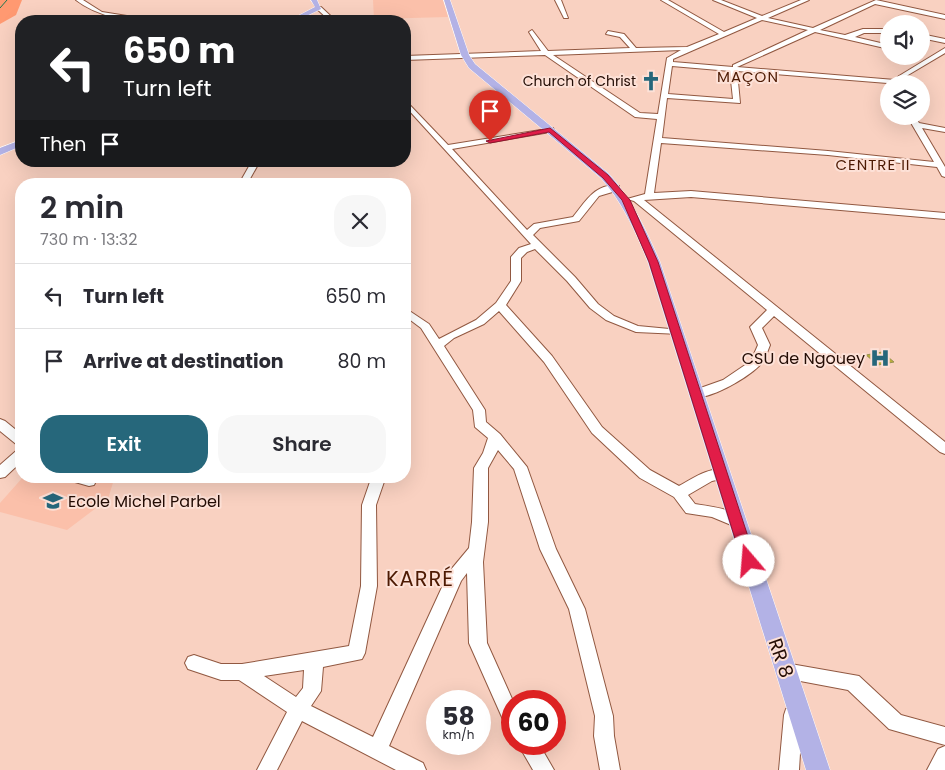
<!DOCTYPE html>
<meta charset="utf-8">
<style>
body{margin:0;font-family:Poppins,sans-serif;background:#f7f7f7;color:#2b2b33;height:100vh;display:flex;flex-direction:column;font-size:19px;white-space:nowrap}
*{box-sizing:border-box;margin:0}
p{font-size:16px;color:#7c7c81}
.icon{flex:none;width:28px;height:28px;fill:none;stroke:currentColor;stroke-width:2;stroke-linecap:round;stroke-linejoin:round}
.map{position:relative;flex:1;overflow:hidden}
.side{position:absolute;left:15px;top:178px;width:396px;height:305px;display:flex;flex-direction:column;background:#fff;border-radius:20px;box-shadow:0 5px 20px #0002}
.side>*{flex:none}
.top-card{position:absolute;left:15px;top:15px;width:396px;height:152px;border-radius:20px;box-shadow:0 5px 20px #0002;background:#202124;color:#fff;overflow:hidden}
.fabs{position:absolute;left:880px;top:15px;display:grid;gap:10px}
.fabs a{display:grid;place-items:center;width:50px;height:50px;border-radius:50%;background:#fff;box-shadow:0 5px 20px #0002;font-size:25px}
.speed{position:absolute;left:426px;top:690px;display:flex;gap:10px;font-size:25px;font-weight:700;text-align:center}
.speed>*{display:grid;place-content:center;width:65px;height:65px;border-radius:50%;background:#fff;box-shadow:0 5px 20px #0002;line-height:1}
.speed small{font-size:12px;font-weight:400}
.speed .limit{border:8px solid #d22;background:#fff;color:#111}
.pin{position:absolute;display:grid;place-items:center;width:42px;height:42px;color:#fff;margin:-51px -21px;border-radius:50% 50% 50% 0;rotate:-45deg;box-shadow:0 0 5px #0007}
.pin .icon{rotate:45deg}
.me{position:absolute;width:55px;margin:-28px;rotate:342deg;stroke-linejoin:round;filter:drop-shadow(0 0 4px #0008)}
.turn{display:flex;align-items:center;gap:18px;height:105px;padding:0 25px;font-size:22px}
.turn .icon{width:65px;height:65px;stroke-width:2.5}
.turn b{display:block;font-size:35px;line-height:42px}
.then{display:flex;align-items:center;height:48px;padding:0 25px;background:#0003;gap:10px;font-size:19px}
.round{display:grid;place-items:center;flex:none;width:52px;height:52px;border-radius:20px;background:#f7f7f7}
.overview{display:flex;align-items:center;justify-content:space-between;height:85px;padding:0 25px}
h1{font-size:30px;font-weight:600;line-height:38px}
.primary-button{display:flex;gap:10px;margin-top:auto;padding:10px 25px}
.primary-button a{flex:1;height:58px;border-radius:20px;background:#26677b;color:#fff;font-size:20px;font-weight:600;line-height:58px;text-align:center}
.primary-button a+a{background:#f7f7f7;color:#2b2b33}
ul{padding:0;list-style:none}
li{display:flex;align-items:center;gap:15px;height:65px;padding:0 25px;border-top:1px solid #e1e1e2}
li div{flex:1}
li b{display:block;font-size:19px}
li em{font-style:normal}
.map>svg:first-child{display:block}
.built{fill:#fbc0aa}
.green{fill:#ff9971}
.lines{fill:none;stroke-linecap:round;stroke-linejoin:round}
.stream{stroke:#1e7852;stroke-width:1}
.building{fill:#bcae3a;stroke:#989153}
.minor-casing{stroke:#915841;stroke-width:2}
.major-casing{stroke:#fff;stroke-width:1}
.minor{fill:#fff;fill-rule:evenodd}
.major{fill:#b3b2e6;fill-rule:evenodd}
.route{fill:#e11d48;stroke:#92132f}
.labels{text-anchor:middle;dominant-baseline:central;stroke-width:4;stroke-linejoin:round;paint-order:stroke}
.far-poi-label{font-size:14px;fill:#230c04;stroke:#fde1d7;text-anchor:end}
.far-neighbourhood-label{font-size:15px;letter-spacing:1px;fill:#4d1a03;stroke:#fde1d7}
.poi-label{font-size:16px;fill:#230c04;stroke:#fde1d7;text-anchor:end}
.near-street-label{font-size:19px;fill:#230c04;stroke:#fde1d7}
.near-neighbourhood-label{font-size:21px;letter-spacing:1px;fill:#4d1a03;stroke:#fde1d7}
</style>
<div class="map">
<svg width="945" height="770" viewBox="0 0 945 770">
<rect width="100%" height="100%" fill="#f9d1c1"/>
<path class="built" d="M 373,0 L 443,0 L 448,17 L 374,19 Z
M 24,476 L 115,476 L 108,499 L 67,530 L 0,512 L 0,503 Z"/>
<path class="green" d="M 0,0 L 22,0 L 16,15 L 0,24 Z"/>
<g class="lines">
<path class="stream" d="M 0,8 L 7,0"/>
</g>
<path class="building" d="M 882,352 L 894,362 L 878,365 L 866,355 Z"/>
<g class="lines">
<defs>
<path id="minor" d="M 76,0 L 83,0 L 102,12 L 158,21 C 131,23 98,17 76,0 Z
M 555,0 L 561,0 L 568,18 L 564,18 Z
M 661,0 L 668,0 L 724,32 L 757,18 L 713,0 L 721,0 L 762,16 L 801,0 L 809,0 L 768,18 L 813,28 L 876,0 L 945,15 L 945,19 L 875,4 L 820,30 L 845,35 L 863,29 L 889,29 L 889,33 L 864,33 L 855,37 L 889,45 L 889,49 L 815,32 L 737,67 L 895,80 L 899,76 L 945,48 L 945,53 L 903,78 L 900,84 L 737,71 L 740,103 L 667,98 L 662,138 L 828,151 L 934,162 L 907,116 L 915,116 L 919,123 L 945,128 L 945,132 L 922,128 L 945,167 L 945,177 L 942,176 L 937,167 L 828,155 L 661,143 L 654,193 L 691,191 L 945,213 L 945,219 L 691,197 L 644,200 L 945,442 L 945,454 L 940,452 L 774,316 L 762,328 L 770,345 C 767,352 765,361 759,366 C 747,378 708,401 692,397 L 690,394 L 692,391 L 723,380 L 751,361 L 758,345 L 750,327 L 767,310 L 634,201 L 627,199 L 645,194 L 657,119 L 635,117 L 545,55 L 405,60 L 405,56 L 541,51 L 529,32 L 532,30 L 548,51 L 630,48 L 620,37 L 606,34 L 608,31 L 624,34 L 636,48 L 687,47 L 719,34 ZM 762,20 L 808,30 L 733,65 L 733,67 L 673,62 L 673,59 ZM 681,50 L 667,58 L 658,114 L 640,113 L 553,55 ZM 672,66 L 730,71 L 733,99 L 668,94 Z
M 317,7 L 321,7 L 336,21 L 330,21 L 317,9 Z
M 921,34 L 945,39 L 945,43 L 921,38 Z
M 405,100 L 448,145 L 553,128 L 554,130 L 550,132 L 452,149 L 527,230 L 534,224 L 573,217 C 586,201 596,182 619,186 L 619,190 L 599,196 L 579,221 L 540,228 L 533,235 L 575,277 L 598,304 L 614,316 L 638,326 L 680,330 L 682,332 L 680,334 L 636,332 L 606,320 L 590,308 L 567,281 L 535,249 L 527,252 L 521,258 L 521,281 L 506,305 L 552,356 L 602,427 L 650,470 L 679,486 C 692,479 710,466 725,470 L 727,474 L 725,478 L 712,481 L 688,495 L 695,504 C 708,506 737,509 744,521 L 741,525 L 736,527 L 712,517 L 686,513 L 674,497 L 640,478 L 592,433 L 544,362 L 499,311 L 484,324 L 454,338 L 444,346 L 485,410 L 486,422 L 500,434 L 527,467 L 556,549 L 585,609 L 613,716 L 614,736 L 620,770 L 600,770 L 594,736 L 595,716 L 569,609 L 540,549 L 514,469 L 498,450 L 488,468 L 488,522 L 483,562 L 487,643 L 513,701 L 512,727 L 505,724 L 469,643 L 467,573 L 461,581 L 389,746 L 423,763 L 426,770 L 396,770 L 302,721 L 277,770 L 257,770 L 287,712 L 239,680 L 221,680 L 188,669 L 185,663 L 188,657 L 194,655 L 221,664 L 242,664 L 349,646 L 361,586 L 362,505 L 372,476 L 386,476 L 376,505 L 377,586 L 365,653 L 362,659 L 323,667 L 321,691 L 311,706 L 373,737 L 449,572 L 469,548 L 472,522 L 474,468 L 483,453 L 488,438 L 475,427 L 473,410 L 421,328 L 405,316 L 405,308 L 429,324 L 439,339 L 476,320 L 496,303 L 511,281 L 511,257 L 519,248 L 531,244 L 405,106 ZM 304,670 L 303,688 L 296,697 L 264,676 Z
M 252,161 L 260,161 L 247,184 L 239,184 Z
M 0,419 L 5,421 L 21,434 L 21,446 L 16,444 L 0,431 Z
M 21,449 L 21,462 L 5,477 L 0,478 L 0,465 L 16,451 Z
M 66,476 L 91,476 L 96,481 L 94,485 L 89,486 L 68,480 Z
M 785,663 L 859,676 L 901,715 L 945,727 L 945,745 L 889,729 L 848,690 L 779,677 L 776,671 L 779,665 Z
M 799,703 L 806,706 L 808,712 L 806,718 L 802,720 L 799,770 L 779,770 L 784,715 L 786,709 Z
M 518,744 L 539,744 L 554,770 L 533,770 Z
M 945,746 L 945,770 L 927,770 L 938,749 Z"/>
<path id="major" d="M 311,0 L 317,0 L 321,9 L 296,21 L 288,21 L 315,7 Z
M 444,0 L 450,0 L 469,55 L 475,64 L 609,174 C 632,200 646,230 660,262 L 830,770 L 806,770 L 648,262 C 636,232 623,203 601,178 L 469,68 L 461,55 Z
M 21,140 L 21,146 L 0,155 L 0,148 Z"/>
</defs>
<use href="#minor" class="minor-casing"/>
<use href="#major" class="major-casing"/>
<use href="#minor" class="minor"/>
<use href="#major" class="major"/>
</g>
<path class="route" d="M 550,128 L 608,175 L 630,200 L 658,262 L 756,561 L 754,565 L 749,567 L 744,565 L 742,561 L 649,262 L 622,200 L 603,178 L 549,132 L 490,143 L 486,141 Z"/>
<defs>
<symbol id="church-bare" viewBox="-9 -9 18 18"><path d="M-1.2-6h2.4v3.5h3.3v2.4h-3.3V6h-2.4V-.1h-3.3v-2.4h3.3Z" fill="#26677b" stroke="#fde1d7" stroke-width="2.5" paint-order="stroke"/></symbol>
<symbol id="hospital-bare" viewBox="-9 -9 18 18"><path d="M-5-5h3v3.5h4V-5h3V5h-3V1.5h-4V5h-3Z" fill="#26677b" stroke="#fde1d7" stroke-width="2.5" paint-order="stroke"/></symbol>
<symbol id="school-bare" viewBox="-9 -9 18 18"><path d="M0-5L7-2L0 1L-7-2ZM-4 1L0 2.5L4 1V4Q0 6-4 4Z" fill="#26677b" stroke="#fde1d7" stroke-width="2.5" paint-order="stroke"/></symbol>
</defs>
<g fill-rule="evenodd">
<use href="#church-bare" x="637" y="67" width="28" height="28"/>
<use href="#hospital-bare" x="866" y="344" width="28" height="28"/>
<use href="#school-bare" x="39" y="487" width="28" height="28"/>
</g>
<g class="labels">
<g class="far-poi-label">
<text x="636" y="81">Church of Christ</text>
</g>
<g class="far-neighbourhood-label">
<text x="748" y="76">MAÇON</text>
<text x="873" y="164">CENTRE II</text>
</g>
<g class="poi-label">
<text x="865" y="358">CSU de Ngouey</text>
<text x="68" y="501" text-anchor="start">Ecole Michel Parbel</text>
</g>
<g class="near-street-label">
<text transform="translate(781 658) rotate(71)">RR 8</text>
</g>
<g class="near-neighbourhood-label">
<text x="420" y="578">KARRÉ</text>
</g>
</g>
</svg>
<div class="fabs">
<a><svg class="icon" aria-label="sound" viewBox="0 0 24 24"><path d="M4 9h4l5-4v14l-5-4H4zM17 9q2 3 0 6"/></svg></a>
<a><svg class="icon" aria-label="layers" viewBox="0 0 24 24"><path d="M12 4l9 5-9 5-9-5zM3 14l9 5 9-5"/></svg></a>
</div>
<div class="speed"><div>58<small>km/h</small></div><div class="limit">60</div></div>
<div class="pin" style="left:490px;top:141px;background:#d93025"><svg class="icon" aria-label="arrive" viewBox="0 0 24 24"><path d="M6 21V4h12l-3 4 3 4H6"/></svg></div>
<svg class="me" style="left:749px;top:561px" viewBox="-20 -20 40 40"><circle r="19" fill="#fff"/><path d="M0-13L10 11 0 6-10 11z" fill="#e11d48"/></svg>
<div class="top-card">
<div class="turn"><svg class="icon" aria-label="left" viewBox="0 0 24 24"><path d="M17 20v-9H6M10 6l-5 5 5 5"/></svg><div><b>650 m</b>Turn left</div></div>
<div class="then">Then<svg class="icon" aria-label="arrive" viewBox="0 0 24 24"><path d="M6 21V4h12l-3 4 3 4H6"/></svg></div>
</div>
<section class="side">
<div class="overview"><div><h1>2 min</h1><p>730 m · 13:32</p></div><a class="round"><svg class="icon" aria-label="close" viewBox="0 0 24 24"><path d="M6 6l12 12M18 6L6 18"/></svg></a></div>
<ul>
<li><svg class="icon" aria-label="left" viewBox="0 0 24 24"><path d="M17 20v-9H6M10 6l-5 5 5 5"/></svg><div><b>Turn left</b></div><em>650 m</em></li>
<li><svg class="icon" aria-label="arrive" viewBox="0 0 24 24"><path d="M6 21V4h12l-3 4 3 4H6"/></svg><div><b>Arrive at destination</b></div><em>80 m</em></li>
</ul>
<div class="primary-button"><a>Exit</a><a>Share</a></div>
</section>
</div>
